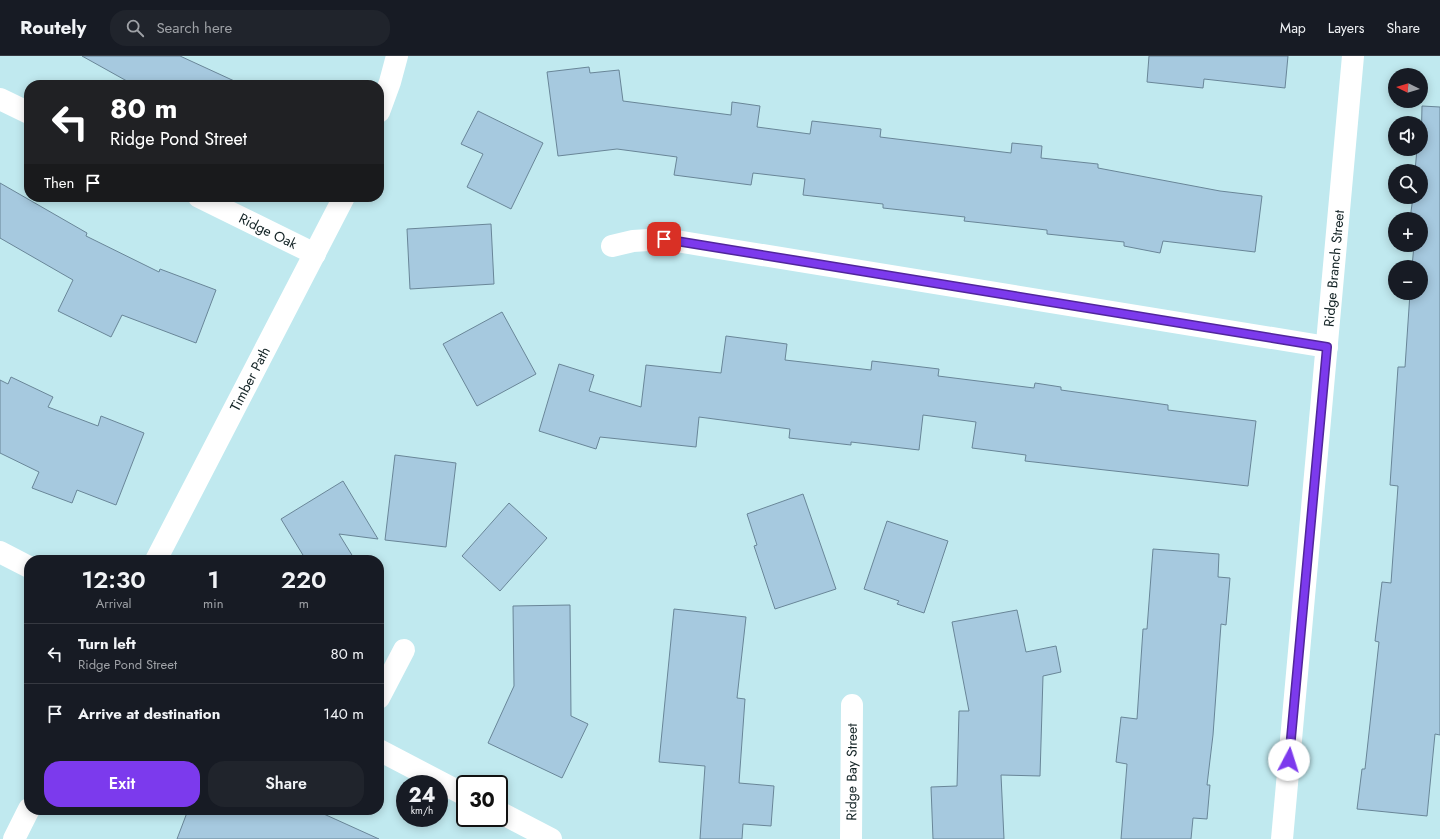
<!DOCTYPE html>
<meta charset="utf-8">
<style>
body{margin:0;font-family:Jost,sans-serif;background:#20242c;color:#f1f3f6;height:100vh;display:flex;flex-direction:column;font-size:15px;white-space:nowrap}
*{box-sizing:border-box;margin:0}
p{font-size:13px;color:#9ea1a6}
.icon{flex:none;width:22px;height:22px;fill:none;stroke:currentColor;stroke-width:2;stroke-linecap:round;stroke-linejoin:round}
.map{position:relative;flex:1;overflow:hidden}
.details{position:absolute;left:24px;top:499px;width:360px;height:260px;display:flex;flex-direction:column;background:#171b24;border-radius:16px;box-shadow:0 2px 10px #0003}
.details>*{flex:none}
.top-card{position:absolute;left:24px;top:24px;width:360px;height:122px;border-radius:16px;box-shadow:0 2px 10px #0003;background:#202124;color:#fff;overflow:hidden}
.needle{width:26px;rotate:275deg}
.tools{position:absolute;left:1388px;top:12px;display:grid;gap:8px}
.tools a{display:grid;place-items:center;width:40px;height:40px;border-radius:50%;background:#171b24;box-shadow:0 2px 10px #0003;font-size:20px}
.speed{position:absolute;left:396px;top:719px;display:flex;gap:8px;font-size:20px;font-weight:700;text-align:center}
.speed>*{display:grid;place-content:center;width:52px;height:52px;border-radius:50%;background:#171b24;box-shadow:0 2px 10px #0003;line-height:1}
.speed small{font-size:10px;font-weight:400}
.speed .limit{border:2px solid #111;border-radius:6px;background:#fff;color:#111}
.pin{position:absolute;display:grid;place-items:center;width:34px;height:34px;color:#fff;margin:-17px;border-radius:8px;box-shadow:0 2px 6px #0006}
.me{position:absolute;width:44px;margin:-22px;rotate:5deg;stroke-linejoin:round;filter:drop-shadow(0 0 3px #0008)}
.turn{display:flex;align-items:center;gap:14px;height:84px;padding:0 20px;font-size:18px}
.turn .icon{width:52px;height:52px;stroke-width:2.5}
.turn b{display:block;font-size:28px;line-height:34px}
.then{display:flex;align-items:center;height:38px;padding:0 20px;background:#0003;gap:8px;font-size:15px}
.eta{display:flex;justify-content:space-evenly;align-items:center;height:68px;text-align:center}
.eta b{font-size:24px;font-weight:600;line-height:28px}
.cta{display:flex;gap:8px;margin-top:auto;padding:8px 20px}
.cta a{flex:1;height:46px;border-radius:16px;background:#7c3aed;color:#fff;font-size:16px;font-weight:600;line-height:46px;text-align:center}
.cta a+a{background:#20242c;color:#f1f3f6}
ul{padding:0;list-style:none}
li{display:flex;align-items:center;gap:12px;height:60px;padding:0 20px;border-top:1px solid #363941}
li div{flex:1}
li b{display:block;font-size:15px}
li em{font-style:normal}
header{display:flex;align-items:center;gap:24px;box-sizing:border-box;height:56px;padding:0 20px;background:#171b24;border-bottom:1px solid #363941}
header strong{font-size:19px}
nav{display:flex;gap:22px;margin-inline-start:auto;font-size:14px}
.search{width:280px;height:36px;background:#20242c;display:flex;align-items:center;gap:10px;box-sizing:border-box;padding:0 14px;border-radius:16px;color:#9ea1a6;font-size:15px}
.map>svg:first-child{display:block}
.building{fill:#a6c9df;stroke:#698698}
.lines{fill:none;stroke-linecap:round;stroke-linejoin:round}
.minor{stroke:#fff;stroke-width:22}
.route-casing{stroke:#51269a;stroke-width:10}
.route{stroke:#7c3aed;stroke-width:7}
.labels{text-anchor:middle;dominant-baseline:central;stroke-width:3;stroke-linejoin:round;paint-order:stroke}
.street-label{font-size:14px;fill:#122224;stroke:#cdf6fd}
</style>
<header>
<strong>Routely</strong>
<div class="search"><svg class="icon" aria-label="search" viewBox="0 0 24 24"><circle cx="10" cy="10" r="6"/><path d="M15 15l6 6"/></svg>Search here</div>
<nav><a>Map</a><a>Layers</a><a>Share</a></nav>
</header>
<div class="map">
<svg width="1440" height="783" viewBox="0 0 1440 783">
<rect width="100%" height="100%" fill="#c0e9ef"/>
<path class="building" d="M 82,0 L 180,0 L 243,29 L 134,29 Z
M 1149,0 L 1288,0 L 1285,32 L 1204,23 L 1203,32 L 1147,26 Z
M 589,11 L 590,17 L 619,14 L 623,45 L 731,59 L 732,46 L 760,50 L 757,71 L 810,78 L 812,65 L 881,73 L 880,81 L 1011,97 L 1012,87 L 1042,90 L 1041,102 L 1098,108 L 1098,112 L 1220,135 L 1262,140 L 1255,196 L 1163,185 L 1160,197 L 1124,190 L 1124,186 L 1047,178 L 1047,174 L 964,165 L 965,161 L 883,152 L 883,148 L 803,139 L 805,123 L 753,117 L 751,129 L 674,119 L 677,101 L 617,93 L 558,100 L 547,16 Z
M 1422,50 L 1440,51 L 1440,679 L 1435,678 L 1427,760 L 1357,753 L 1362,713 L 1365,713 L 1379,586 L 1375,585 L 1382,526 L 1391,527 L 1398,430 L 1390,429 L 1398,311 L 1405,311 L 1410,237 L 1421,237 L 1421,211 L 1412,211 L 1414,189 L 1421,189 L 1421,163 L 1410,163 L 1413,141 L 1421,141 L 1421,115 L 1415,115 L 1417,93 L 1421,93 Z
M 478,55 L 543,87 L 511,153 L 467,131 L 483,98 L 461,88 Z
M 0,127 L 87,177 L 86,180 L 159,216 L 160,213 L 216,234 L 196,287 L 122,259 L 111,281 L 58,255 L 73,224 L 0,182 Z
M 491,168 L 494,228 L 410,233 L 407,173 Z
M 502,256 L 536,318 L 477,350 L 443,288 Z
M 726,280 L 787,288 L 785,304 L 871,314 L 872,305 L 939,313 L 938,320 L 1034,332 L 1035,327 L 1061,331 L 1061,334 L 1168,349 L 1168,354 L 1256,365 L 1248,430 L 1025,405 L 1026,399 L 972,392 L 976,366 L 923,359 L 919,394 L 851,386 L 851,389 L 789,382 L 790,373 L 699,361 L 696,391 L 600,381 L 596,393 L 539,375 L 559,308 L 594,319 L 589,335 L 641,351 L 646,309 L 721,317 Z
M 11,321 L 53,341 L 48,351 L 98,370 L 101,360 L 144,377 L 116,449 L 77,434 L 72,447 L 32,432 L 39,416 L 0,397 L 0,324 L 8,328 Z
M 395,399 L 456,407 L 446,491 L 385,484 Z
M 343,425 L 378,483 L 339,478 L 355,504 L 306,504 L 281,463 Z
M 803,438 L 836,533 L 775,553 L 754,490 L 757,489 L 747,458 Z
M 509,447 L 547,482 L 500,535 L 462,500 Z
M 887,465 L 948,485 L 924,557 L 897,548 L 899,545 L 864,533 Z
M 1153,493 L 1219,498 L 1218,521 L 1230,522 L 1226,569 L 1221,568 L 1213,679 L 1207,729 L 1210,729 L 1207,763 L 1193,762 L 1191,783 L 1121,783 L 1127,708 L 1116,706 L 1121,661 L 1137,663 L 1143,573 L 1147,573 Z
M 570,549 L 571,660 L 588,668 L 562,722 L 488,687 L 514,630 L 513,550 Z
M 674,553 L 746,561 L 737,642 L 745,643 L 739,727 L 774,730 L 771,770 L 743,768 L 742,783 L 700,783 L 705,710 L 659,706 Z
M 1017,554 L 1026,596 L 1056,590 L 1061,616 L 1043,620 L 1040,720 L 1001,719 L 1004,783 L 933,783 L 931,731 L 957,730 L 959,655 L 969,655 L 952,566 Z
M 188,754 L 315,754 L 379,783 L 177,783 Z"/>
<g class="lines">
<g class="minor">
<path d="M 0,43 L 29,57"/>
<path d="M 379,56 L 390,26 L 397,0"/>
<path id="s1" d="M 199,141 L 315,198"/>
<path d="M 612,190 L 633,185 L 664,183 L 1327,291"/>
<path d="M 0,496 L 29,511"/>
<path id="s2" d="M 156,504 L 344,141"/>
<path d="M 379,642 L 404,594"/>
<path d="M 379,694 L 465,739"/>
<path d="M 499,756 L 551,783"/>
<path d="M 14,783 L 29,753"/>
<path id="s3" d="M 851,783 L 852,649"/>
<path id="s4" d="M 1282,783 L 1353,0"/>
</g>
</g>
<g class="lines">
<defs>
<path id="route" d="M 664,183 L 1327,291 L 1289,704"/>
</defs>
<use href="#route" class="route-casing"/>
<use href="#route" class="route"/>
</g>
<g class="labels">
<g class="street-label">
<text stroke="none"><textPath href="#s1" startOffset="77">Ridge Oak</textPath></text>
<text stroke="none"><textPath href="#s4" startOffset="573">Ridge Branch Street</textPath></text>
<text stroke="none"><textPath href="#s2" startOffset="204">Timber Path</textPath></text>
<text stroke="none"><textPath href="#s3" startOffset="67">Ridge Bay Street</textPath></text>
</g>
</g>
</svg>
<div class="tools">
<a><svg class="needle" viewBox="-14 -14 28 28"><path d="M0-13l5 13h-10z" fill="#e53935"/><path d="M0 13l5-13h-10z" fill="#9ea1a6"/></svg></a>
<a><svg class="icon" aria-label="sound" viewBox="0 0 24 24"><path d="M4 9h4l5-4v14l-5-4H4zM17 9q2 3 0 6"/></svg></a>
<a><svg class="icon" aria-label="search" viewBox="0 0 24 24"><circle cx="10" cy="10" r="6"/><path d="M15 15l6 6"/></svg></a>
<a>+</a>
<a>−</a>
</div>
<div class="speed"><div>24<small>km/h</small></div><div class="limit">30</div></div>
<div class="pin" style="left:664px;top:183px;background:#d93025"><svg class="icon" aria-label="arrive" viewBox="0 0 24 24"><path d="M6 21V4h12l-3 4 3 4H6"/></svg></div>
<svg class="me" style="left:1289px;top:704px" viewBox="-20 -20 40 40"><circle r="19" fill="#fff"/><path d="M0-13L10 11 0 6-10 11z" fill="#7c3aed"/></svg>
<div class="top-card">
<div class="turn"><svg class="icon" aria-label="left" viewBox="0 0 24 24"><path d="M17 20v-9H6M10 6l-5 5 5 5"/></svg><div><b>80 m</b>Ridge Pond Street</div></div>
<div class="then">Then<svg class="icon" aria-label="arrive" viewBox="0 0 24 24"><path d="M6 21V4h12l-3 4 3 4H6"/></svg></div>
</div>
<section class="details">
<div class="eta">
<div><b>12:30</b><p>Arrival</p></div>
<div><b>1</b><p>min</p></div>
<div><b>220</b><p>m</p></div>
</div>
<ul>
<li><svg class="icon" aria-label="left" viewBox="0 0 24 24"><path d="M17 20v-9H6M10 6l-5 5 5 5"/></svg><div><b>Turn left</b><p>Ridge Pond Street</p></div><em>80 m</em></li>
<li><svg class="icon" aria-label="arrive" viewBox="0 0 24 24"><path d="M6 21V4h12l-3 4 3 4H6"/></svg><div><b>Arrive at destination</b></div><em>140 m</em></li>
</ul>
<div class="cta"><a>Exit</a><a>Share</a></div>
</section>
</div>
